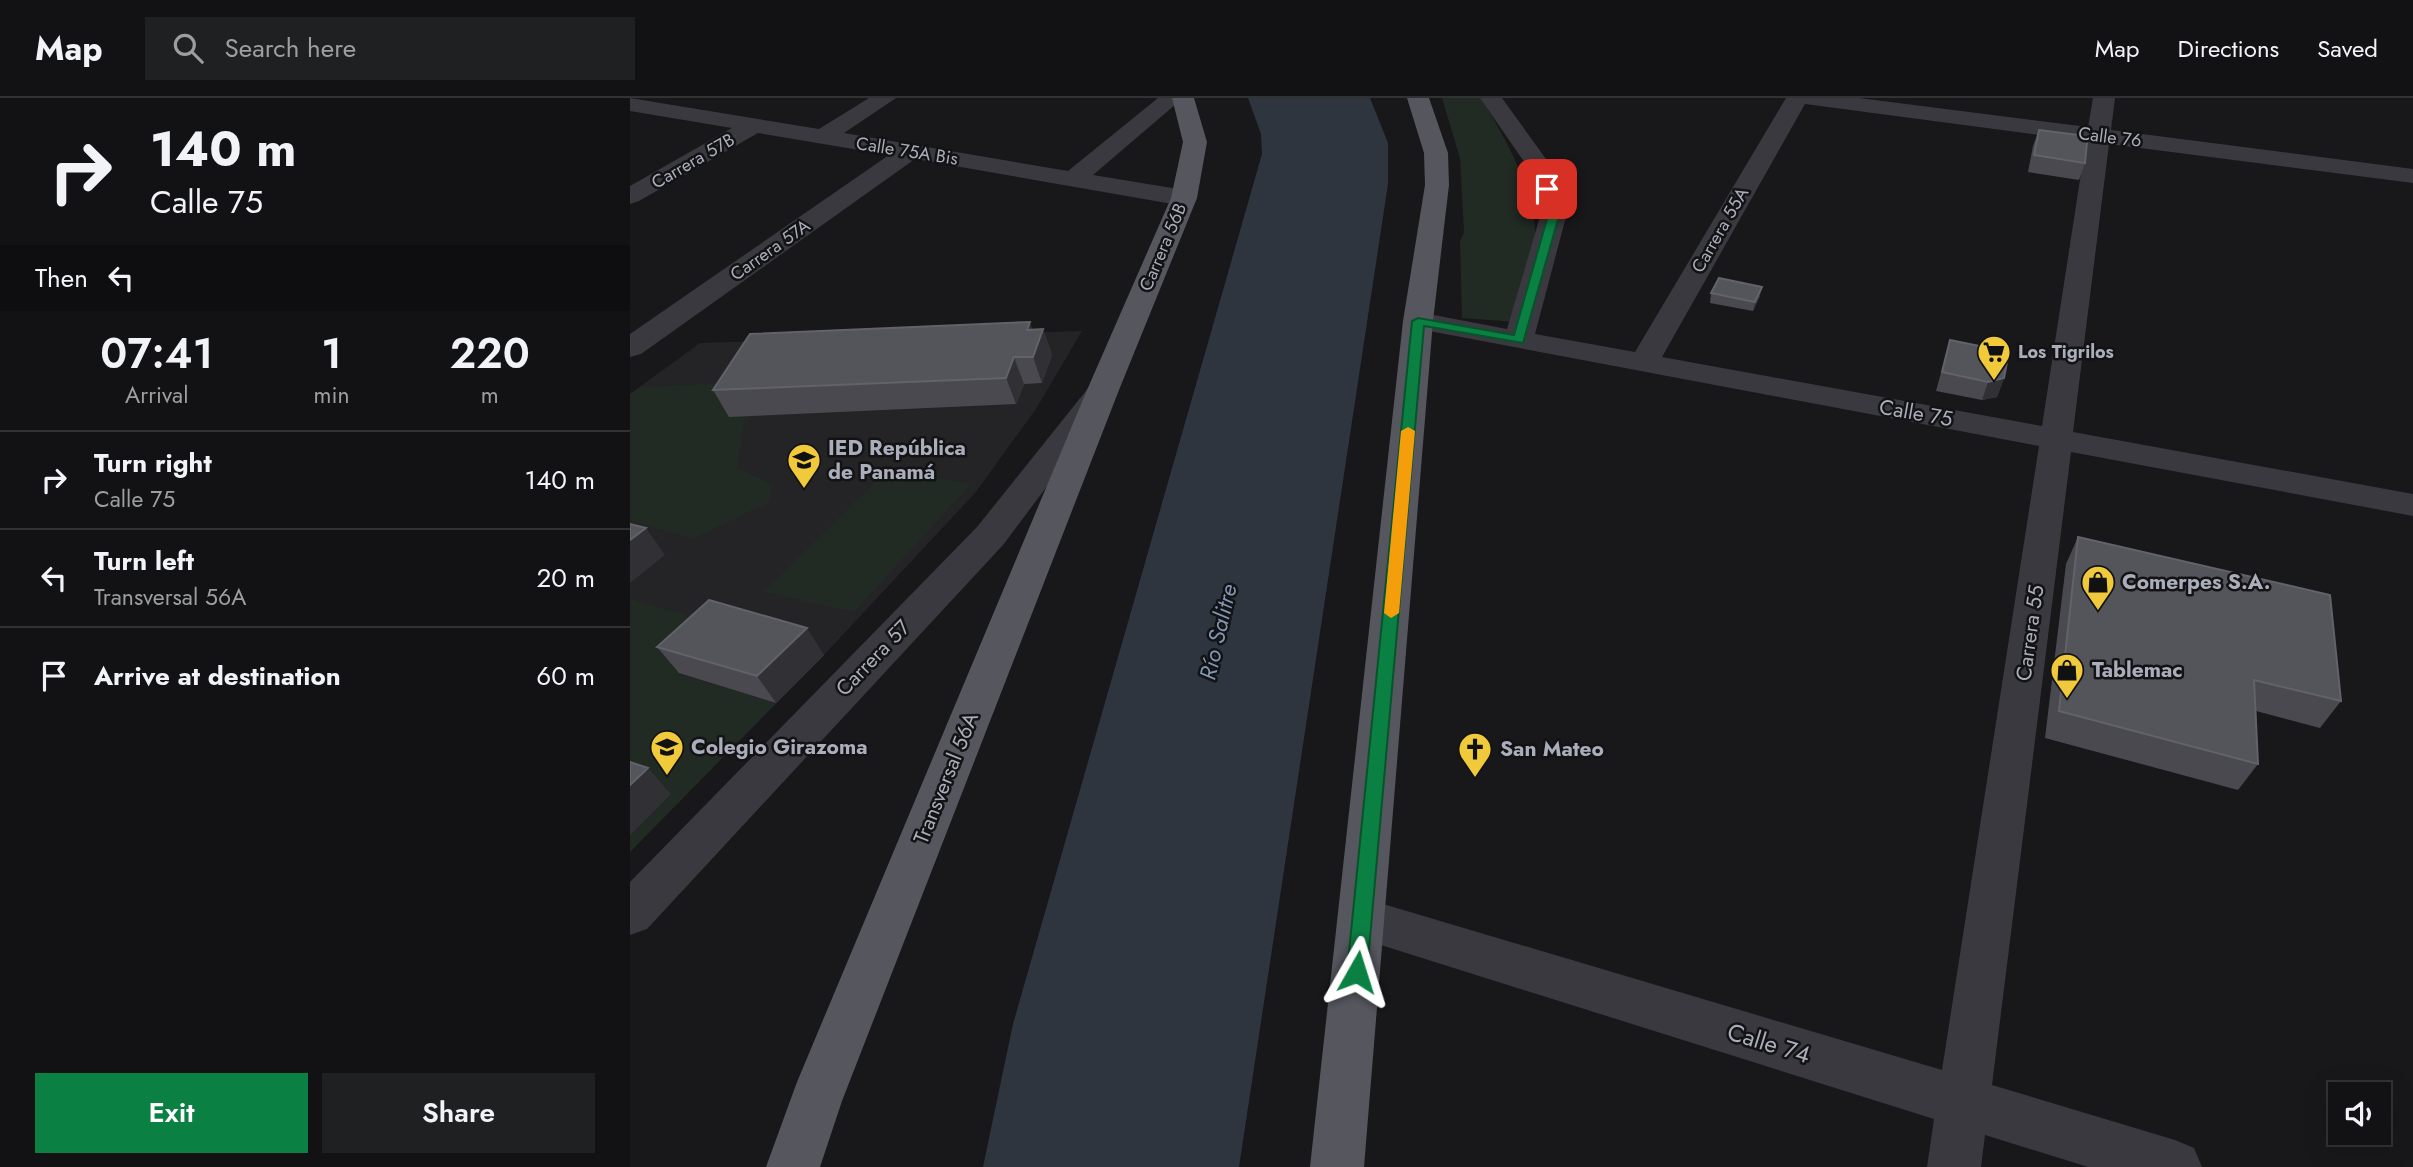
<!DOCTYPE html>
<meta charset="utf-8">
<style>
body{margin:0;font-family:Jost,sans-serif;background:#1f2022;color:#f1f3f6;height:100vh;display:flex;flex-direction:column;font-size:26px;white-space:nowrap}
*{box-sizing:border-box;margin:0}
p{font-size:23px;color:#9c9ea0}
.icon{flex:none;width:38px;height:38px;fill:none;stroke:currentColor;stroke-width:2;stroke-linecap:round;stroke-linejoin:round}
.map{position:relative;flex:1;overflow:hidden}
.sheet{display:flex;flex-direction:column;background:#121214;width:630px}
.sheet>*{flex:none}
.top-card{background:#121214;color:#f1f3f6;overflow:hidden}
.buttons{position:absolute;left:1698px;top:984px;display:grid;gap:14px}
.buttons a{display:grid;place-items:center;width:63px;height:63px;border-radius:0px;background:#121214;box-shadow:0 7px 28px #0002,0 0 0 2px #313234;font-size:35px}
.pin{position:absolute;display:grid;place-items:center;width:60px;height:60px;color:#fff;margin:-30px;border-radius:14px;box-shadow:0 4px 10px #0006}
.me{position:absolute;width:77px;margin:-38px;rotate:6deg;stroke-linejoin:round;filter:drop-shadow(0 0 5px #0008)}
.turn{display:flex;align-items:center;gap:24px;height:147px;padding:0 35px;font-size:32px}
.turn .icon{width:91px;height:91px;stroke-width:2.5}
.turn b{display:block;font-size:49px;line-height:60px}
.then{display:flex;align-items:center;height:66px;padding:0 35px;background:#0003;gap:14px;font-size:26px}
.eta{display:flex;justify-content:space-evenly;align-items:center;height:119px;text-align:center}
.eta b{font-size:42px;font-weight:600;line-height:49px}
.button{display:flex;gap:14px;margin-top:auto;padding:14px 35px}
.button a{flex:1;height:80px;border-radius:0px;background:#0b8043;color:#fff;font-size:28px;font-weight:600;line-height:80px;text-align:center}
.button a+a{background:#1f2022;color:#f1f3f6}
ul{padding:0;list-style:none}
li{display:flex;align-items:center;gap:21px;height:98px;padding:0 35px;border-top:2px solid #313234}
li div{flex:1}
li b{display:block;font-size:26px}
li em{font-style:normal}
header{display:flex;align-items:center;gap:42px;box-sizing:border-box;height:98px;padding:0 35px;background:#121214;border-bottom:2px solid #313234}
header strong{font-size:33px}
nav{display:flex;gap:38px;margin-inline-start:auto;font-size:24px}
.search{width:490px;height:63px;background:#1f2022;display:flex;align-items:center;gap:18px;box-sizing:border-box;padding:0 24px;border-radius:0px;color:#9c9ea0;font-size:26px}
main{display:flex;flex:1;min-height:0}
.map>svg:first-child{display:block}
.built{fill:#242427}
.green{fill:#222a24}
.water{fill:#2e353e}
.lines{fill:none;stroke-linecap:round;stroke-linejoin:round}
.minor{fill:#39393f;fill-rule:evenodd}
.major{fill:#55565e;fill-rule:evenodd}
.wall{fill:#49494f}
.shaded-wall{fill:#313135}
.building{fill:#54545b;stroke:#61626a;stroke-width:2}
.route{fill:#0b8043;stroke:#07532c;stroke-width:2}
.slow{fill:#f59e0b}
.labels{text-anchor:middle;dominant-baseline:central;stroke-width:5;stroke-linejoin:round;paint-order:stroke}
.far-street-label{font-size:18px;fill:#aaadba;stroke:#131315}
.far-poi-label{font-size:18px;font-weight:bold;fill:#aaadba;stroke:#131315;text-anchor:start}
.street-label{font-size:21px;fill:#aaadba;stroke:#131315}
.poi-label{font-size:21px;font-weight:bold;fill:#aaadba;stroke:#131315;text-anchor:start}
.water-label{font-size:23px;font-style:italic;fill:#8296b4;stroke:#131315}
.near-street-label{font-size:24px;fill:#aaadba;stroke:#131315}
</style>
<header>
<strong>Map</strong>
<div class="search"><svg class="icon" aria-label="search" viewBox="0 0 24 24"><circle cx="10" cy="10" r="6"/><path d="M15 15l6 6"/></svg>Search here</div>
<nav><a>Map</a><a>Directions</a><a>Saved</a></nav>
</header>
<main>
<section class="sheet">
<div class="top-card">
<div class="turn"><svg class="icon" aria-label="right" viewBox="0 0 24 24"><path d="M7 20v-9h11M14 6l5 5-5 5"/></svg><div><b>140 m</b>Calle 75</div></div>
<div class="then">Then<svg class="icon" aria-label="left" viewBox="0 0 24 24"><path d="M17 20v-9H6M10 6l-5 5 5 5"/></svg></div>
</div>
<div class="eta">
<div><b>07:41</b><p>Arrival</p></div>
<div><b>1</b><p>min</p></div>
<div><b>220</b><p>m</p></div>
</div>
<ul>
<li><svg class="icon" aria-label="right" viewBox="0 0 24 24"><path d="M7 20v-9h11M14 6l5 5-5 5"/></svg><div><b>Turn right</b><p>Calle 75</p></div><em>140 m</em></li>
<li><svg class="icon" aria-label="left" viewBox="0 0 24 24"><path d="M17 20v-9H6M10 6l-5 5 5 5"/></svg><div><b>Turn left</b><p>Transversal 56A</p></div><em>20 m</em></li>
<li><svg class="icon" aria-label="arrive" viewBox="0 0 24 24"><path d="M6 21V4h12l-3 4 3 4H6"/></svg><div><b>Arrive at destination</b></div><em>60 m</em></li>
</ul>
<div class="button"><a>Exit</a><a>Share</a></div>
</section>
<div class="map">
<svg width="1783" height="1069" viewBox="0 0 1783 1069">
<rect width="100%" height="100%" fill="#18181a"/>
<path class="built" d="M 452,233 L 406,311 L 345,395 L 194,557 L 0,754 L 0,296 L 70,245 Z"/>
<path class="green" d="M 812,0 L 851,0 C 883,53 914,108 904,172 C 901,190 892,208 887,224 L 832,220 L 830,144 L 834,134 L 830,60 Z
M 121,284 L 107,370 L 143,387 L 139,404 L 63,441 L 0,423 L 0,296 L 10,289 Z
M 259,370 L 341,386 L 224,514 L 134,494 Z
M 0,501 L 99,529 L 49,576 L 146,605 L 0,754 L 0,737 L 41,696 L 0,682 Z"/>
<path class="water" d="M 618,0 L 740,0 L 758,45 L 758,86 L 609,1069 L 353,1069 L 383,926 L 632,56 L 631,36 Z"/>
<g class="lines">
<path class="minor" d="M 0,0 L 189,31 L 239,0 L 266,0 L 214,35 L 438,73 L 528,0 L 553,0 L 463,77 L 554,92 L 563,95 L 567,100 L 563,105 L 554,108 L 285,61 L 11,256 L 0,259 L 0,236 L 259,57 L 128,35 L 9,103 L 0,106 L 0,88 L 102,30 L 0,13 Z
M 850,0 L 872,0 L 921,68 L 937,115 L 905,236 L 1005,254 L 1156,0 L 1229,0 L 1458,29 L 1463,0 L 1485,0 L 1481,32 L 1783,71 L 1783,85 L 1479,46 L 1443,334 L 1783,396 L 1783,418 L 1441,354 L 1362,987 L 1545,1042 L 1564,1050 L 1572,1069 L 1458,1069 L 1355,1037 L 1351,1069 L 1297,1069 L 1304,1021 L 716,836 L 709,821 L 716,806 L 733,800 L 1312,972 L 1409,348 L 778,229 L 773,223 L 778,217 L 788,214 L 877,231 L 911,115 L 897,68 ZM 1175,6 L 1456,43 L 1412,328 L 1032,259 Z
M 470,287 L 481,289 L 486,296 L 373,447 L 17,831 L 0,837 L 0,784 L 347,429 L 459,289 Z"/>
<path class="major" d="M 542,0 L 564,0 L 577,44 L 567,100 L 489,292 L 212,1003 L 190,1069 L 136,1069 L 167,984 L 457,292 L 541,100 L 553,44 Z
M 777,0 L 799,0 L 818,55 L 819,87 L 803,223 L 734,1069 L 680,1069 L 773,223 L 795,87 L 794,55 Z"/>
</g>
<path class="wall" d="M 1409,32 L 1455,65 L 1449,82 L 1398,74 L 1403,48 Z
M 1081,195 L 1130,198 L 1123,213 L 1080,205 Z
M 413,231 L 422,257 L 412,285 L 394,286 L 386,306 L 99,319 L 83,292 L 402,232 Z
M 1320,242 L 1374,280 L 1367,299 L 1352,302 L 1306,293 Z
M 1448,439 L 1711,603 L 1690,630 L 1626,613 L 1628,666 L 1608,692 L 1415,640 L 1436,466 Z
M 27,549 L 194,557 L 146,605 L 49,575 Z"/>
<path class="shaded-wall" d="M 1132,189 L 1130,198 L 1123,213 L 1125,204 Z
M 400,224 L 407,246 L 413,231 L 422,257 L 412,285 L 403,259 L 397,232 Z
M 384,259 L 394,286 L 386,306 L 376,280 Z
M 1374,280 L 1367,299 L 1352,302 L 1358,284 Z
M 16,430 L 35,457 L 0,485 L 0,442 Z
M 177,530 L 194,557 L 146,605 L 127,578 Z
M 18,670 L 41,696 L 0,737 L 0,687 Z"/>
<path class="building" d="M 1409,32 L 1448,37 L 1457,44 L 1455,65 L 1404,57 Z
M 1089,180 L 1132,189 L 1125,204 L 1081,195 Z
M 400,224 L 397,232 L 413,231 L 403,259 L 384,259 L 376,280 L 83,292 L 120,236 Z
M 1320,242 L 1379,254 L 1374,280 L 1358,284 L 1312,274 Z
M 0,426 L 16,430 L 0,442 Z
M 1448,439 L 1700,497 L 1711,603 L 1624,582 L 1628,666 L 1429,613 Z
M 79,502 L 177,530 L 127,578 L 27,549 Z
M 0,664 L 18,670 L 0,687 Z"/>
<path class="route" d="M 917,88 L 922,91 L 930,114 L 893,245 L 794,228 L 737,874 L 734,881 L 727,884 L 720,881 L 717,874 L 782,223 L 788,220 L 884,237 L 919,114 L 912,91 Z"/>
<path class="slow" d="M 778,329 L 785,333 L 769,515 L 761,520 L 754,515 L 771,333 Z"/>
<defs>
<symbol id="supermarket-pin" viewBox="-11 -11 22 30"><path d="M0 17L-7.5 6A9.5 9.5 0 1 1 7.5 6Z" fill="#f0ca3a" stroke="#131315"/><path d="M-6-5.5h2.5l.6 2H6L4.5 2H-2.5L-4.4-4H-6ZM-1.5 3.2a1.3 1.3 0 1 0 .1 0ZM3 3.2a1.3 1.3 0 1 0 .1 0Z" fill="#111"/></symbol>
<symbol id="school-pin" viewBox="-11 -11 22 30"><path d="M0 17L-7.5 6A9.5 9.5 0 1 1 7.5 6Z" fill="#f0ca3a" stroke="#131315"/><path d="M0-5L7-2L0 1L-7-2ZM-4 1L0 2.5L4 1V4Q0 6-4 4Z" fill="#111"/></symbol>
<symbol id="shop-pin" viewBox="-11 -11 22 30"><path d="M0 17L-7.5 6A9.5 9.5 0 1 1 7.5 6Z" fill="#f0ca3a" stroke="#131315"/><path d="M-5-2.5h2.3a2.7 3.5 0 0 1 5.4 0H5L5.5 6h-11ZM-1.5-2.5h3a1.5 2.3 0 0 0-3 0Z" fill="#111"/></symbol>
<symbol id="church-pin" viewBox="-11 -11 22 30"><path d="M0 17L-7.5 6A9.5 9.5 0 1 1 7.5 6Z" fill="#f0ca3a" stroke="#131315"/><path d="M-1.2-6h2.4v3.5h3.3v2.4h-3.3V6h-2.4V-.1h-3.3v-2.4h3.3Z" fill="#111"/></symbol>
</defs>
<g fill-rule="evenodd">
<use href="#supermarket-pin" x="1345" y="235" width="38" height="52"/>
<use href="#school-pin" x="155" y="343" width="38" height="52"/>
<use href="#shop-pin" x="1449" y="465" width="38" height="52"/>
<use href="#shop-pin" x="1418" y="553" width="38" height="52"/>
<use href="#school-pin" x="18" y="630" width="38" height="52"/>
<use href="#church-pin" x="826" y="632" width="38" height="52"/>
</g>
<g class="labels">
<g class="far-street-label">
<text transform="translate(1480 39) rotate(7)">Calle 76</text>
<text transform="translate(277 53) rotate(9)">Calle 75A Bis</text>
<text transform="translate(63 63) rotate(-30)">Carrera 57B</text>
<text transform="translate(1090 132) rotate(-60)">Carrera 55A</text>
<text transform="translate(533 149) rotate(-67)">Carrera 56B</text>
<text transform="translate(140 152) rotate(-35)">Carrera 57A</text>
</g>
<g class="far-poi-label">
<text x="1388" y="254">Los Tigrilos</text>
</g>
<g class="street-label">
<text transform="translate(1286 315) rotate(10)">Calle 75</text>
<text transform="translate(1400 535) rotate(-82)">Carrera 55</text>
<text transform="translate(243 560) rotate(-46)">Carrera 57</text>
<text transform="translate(316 680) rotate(-68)">Transversal 56A</text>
</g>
<g class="poi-label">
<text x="198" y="350">IED República<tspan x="198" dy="24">de Panamá</tspan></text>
<text x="1492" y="484">Comerpes S.A.</text>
<text x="1462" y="572">Tablemac</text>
<text x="61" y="649">Colegio Girazoma</text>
<text x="870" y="651">San Mateo</text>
</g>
<g class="water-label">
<text transform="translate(588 534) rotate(-77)">Río Salitre</text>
</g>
<g class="near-street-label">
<text transform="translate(1139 945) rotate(17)">Calle 74</text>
</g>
</g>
</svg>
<div class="buttons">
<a><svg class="icon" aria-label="sound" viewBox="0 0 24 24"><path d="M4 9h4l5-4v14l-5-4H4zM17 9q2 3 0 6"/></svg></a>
</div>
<div class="pin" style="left:917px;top:91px;background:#d93025"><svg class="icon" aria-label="arrive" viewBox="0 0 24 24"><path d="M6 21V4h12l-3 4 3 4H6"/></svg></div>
<svg class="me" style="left:727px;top:874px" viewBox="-20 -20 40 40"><path d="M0-17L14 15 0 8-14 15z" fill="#0b8043" stroke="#fff" stroke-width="4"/></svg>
</div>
</main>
